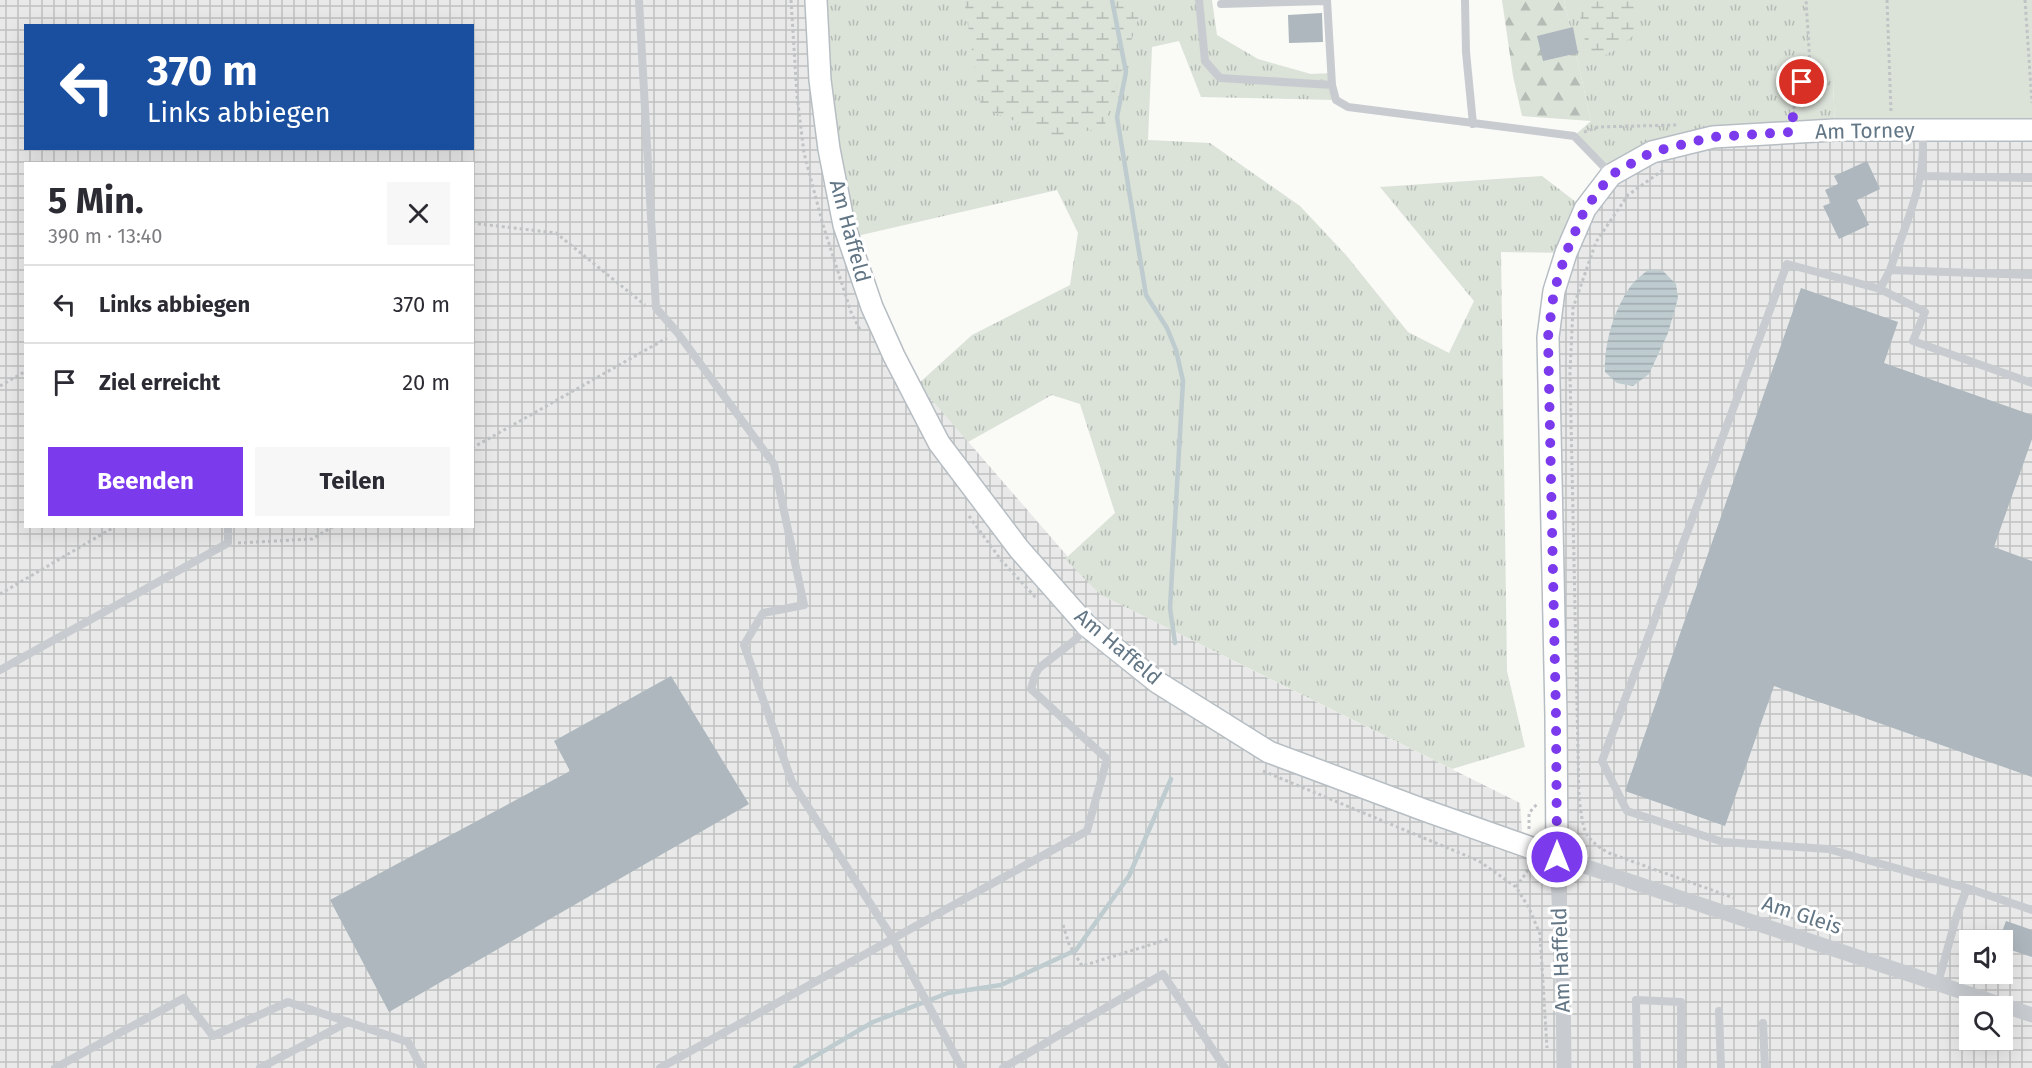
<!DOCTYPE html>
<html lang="de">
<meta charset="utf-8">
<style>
body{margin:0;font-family:"Fira Sans",sans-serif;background:#f7f7f7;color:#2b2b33;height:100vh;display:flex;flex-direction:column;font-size:22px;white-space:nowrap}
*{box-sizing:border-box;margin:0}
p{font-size:20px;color:#7c7c81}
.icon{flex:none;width:33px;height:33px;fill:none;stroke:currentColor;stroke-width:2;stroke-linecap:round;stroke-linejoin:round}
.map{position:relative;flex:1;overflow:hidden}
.drawer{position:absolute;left:24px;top:162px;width:450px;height:366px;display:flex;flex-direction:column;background:#fff;border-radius:0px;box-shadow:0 6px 24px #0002}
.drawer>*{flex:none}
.banner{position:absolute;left:24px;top:24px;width:450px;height:126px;border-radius:0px;box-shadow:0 6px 24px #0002;background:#1a4fa0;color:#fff;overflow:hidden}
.tools{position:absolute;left:1959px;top:930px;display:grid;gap:12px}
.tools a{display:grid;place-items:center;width:54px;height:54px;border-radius:0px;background:#fff;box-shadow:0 6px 24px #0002;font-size:30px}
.pin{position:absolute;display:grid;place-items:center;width:51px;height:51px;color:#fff;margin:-26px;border:3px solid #fff;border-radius:50%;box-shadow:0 2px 6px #0007}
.me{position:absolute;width:66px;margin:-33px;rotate:0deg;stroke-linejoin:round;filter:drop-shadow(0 0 4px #0008)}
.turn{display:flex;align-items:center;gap:21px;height:126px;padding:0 24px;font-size:27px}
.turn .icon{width:78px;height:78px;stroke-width:2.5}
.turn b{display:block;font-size:42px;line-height:51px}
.round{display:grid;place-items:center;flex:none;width:63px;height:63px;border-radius:0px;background:#f7f7f7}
.headline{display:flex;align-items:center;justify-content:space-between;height:102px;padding:0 24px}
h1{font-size:36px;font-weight:700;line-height:45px}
.primary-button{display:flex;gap:12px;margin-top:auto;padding:12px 24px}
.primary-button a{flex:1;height:69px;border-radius:0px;background:#7c3aed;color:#fff;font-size:24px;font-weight:700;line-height:69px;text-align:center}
.primary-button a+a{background:#f7f7f7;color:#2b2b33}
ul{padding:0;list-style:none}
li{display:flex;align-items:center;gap:18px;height:78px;padding:0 24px;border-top:2px solid #e1e1e2}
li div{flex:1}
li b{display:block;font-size:22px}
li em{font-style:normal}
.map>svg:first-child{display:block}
.industrial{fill:url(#industrial-grid);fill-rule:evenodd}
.grass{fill:url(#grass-tufts)}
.forest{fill:url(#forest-firs)}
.wetland{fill:url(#wetland-marsh)}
.garden{fill:#dbe2d8}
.water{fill:url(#water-rules)}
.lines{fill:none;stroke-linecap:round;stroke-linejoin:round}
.stream{stroke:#becbcf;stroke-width:4.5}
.building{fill:#adb7bd}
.secondary-casing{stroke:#b7bec3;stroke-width:24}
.path{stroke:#c1c4c6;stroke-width:3;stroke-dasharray:3 3;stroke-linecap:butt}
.lane{stroke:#c8ccd0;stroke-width:8}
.street{stroke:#c8ccd0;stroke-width:15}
.secondary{stroke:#fff;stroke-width:21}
.route{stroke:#7c3aed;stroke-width:10;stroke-dasharray:0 18}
.labels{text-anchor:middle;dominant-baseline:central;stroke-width:6;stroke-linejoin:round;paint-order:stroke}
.street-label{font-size:21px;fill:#627685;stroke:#fff}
</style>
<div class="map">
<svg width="2032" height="1068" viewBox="0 0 2032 1068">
<defs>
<pattern id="industrial-grid" width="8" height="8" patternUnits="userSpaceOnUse" patternTransform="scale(1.5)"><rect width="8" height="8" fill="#e8e9e8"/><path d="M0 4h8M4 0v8" fill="none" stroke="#bfc1c2"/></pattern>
<pattern id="grass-tufts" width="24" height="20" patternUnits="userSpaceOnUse" patternTransform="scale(1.5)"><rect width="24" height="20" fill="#dbe2d8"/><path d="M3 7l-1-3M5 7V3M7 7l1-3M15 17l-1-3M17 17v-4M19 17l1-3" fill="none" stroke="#b5bcb5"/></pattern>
<pattern id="forest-firs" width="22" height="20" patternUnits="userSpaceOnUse" patternTransform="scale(1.5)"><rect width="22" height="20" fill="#dbe2d8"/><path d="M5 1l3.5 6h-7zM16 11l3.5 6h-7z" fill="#b5bcb5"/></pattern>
<pattern id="wetland-marsh" width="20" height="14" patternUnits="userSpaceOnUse" patternTransform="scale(1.5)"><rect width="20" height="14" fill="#dbe2d8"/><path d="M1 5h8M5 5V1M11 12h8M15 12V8" fill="none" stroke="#b5bcb5"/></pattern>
<pattern id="water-rules" width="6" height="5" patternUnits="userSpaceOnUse" patternTransform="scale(1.5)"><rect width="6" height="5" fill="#becbcf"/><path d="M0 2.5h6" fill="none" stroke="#9ea9ae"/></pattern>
</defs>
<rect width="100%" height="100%" fill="#fafaf7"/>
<path class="industrial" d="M 0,0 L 816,0 L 829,149 L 894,356 L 1101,595 L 1520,803 L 1523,845 L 1557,857 L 1548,337 L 1585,209 L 1652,152 L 2032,125 L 2032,1068 L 0,1068 ZM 26,26 L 472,26 L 472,148 L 26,148 ZM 26,164 L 472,164 L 472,526 L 26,526 ZM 1970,940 L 2002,940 L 2002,974 L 1970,974 ZM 1970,1006 L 2002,1006 L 2002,1040 L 1970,1040 Z"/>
<path class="grass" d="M 816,0 L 1212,0 L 1217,35 L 1258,59 L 1311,74 L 1332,73 L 1336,100 L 1201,97 L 1179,41 L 1152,47 L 1148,140 L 1210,143 L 1300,206 L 1346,255 L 1408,332 L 1449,353 L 1474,301 L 1380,187 L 1542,176 L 1585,209 L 1566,253 L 1501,252 L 1507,671 L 1525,747 L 1452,769 L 1101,595 L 1065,559 L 1115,513 L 1080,404 L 1052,395 L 968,442 L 918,384 L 972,335 L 1070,285 L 1078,233 L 1057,190 L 848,238 Z
M 1564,0 L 1806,0 L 1833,81 L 1835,128 L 1713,137 L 1611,175 L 1574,136 L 1591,121 Z"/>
<path class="forest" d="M 1502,0 L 1564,0 L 1591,121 L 1522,116 L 1513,76 Z"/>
<path class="wetland" d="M 964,0 L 1136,0 L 1140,13 L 1104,127 L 1055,138 L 981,107 Z
M 1577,0 L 1638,0 L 1633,36 L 1590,66 Z"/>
<path class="garden" d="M 1806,0 L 2032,0 L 2032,125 L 1835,128 L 1833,81 L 1810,64 Z"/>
<path class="water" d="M 1648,270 L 1663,271 L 1676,284 L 1678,298 L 1668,333 L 1649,374 L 1633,386 L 1617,383 L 1605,372 C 1604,343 1614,310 1630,287 C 1635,280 1642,275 1648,270 Z"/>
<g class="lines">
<path class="stream" d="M 1112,0 L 1126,72 L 1117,117 L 1146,295 L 1167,328 L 1176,350 L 1183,381 L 1170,608 L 1175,643
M 795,1068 L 873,1022 L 948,993 L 1001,985 L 1076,950 L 1129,876 L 1171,779"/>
</g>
<path class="building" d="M 1322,13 L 1323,42 L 1289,43 L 1288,15 Z
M 1573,27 L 1578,53 L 1543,61 L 1537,36 Z
M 1867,161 L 1880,189 L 1857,200 L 1869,225 L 1839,239 L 1823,206 L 1831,203 L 1825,190 L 1838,184 L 1834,176 Z
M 1801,288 L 1898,322 L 1884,363 L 2032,415 L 2032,439 L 1994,547 L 2032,561 L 2032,777 L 1774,686 L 1725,826 L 1625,791 Z
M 671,676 L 749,804 L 389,1012 L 330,900 L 570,771 L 554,741 Z
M 2006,921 L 2032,930 L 2032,957 L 2002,947 L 2002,940 L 1999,940 Z"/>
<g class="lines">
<defs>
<path id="secondary" d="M 816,0 L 820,80 L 829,149 L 844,225 L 872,307 L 894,356 L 939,443 L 1019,549 L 1087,626 L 1157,682 L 1269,752 L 1424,810 L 1557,857 L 1556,716 L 1548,337 L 1554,291 L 1566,253 L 1585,209 L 1611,175 L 1652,152 L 1713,137 L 1834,130 L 2032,130"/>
</defs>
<use href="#secondary" class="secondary-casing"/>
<path class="path" d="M 791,0 L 797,96 L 804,153 L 823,225 L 851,312 L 860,330
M 1887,0 L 1891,112
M 2025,0 L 2032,103
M 1793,115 L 1795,100 L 1810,64 L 1806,0
M 1584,132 L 1598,127 L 1678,125
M 1663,170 L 1628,195 L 1596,242 L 1573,308 L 1570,372 L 1579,799 C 1584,829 1581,837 1609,853 L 1734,898
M 472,223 L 556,233 L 645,305
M 0,386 L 26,371
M 472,448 L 667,338
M 969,516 L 1001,560 L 1037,599
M 238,543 L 312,539 L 334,526
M 0,594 L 116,526
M 1263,771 L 1479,861 L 1516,887 L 1529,908 L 1540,934 L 1547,1048
M 1529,829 L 1529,813 L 1538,803
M 1516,887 L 1529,869 L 1529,866
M 1063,925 L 1069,944 L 1082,966 L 1169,939"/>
<path class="lane" d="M 639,0 L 656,308 L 677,332 L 774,464 L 804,605 L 763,613 L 744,645 L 792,782 L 893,939 L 962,1068
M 1199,0 L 1205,61 L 1220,78 L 1332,85 L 1336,100 L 1348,107 L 1574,136 L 1610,173
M 1327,0 L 1332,85
M 1465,0 L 1466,52 L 1473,124
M 1221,4 L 1327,1
M 1922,131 C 1928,179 1905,225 1890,270 L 2032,275
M 1922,176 L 2032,178
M 1880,289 L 1890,270
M 0,670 L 228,543 L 228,526
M 1967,888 L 1828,849 L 1723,842 L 1627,811 L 1602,761 L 1787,264 L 1880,289 L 1925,312 L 1913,341 L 2032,383
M 1938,983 L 1956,918 L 1967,888 L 2032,910
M 1719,1011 L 1721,1068
M 1763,1023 L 1765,1068
M 55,1068 L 184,998 L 213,1036 L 288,1002 L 408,1042 L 422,1068
M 260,1068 L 348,1022
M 660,1068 L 1087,831 L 1107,759 L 1031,689 L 1035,675 L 1039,668 L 1075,640 L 1086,627
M 1003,1068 L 1163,974 L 1225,1068
M 1637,1068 L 1636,1000 L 1681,1002 L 1681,1068"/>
<path class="street" d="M 1564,1068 L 1563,980 L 1557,857 L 2032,1015"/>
<use href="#secondary" class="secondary"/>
</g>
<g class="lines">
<path class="route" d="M 1557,857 L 1556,716 L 1548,337 L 1554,291 L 1566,253 L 1585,209 L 1611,175 L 1652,152 L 1713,137 L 1791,132 L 1795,100 L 1802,82"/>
</g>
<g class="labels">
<g class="street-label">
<text transform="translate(1865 131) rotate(-1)">Am Torney</text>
<text transform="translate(850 231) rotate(75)">Am Haffeld</text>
<text transform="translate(1118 647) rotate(40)">Am Haffeld</text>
<text transform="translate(1802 915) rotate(18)">Am Gleis</text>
<text transform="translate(1561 960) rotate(-92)">Am Haffeld</text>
</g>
</g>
</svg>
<div class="tools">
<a><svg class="icon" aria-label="sound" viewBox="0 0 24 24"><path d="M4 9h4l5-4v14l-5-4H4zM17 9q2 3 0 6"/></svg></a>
<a><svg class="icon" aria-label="search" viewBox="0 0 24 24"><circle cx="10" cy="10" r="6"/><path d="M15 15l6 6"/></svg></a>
</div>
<div class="pin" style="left:1802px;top:82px;background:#d93025"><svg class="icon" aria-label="arrive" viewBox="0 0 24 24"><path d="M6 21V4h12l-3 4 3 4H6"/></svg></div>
<svg class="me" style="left:1557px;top:857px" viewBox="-20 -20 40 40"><circle r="17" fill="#7c3aed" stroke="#fff" stroke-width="3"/><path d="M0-11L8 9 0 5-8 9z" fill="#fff"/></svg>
<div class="banner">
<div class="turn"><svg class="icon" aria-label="left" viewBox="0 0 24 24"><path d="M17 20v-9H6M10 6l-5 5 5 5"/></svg><div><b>370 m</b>Links abbiegen</div></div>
</div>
<section class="drawer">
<div class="headline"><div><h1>5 Min.</h1><p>390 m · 13:40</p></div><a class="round"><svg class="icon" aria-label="close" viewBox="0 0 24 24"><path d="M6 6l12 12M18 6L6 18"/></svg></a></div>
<ul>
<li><svg class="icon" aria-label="left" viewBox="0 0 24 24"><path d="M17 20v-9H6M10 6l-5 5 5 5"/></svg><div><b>Links abbiegen</b></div><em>370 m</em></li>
<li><svg class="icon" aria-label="arrive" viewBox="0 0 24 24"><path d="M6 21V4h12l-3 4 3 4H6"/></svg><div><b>Ziel erreicht</b></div><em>20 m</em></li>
</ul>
<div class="primary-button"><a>Beenden</a><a>Teilen</a></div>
</section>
</div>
